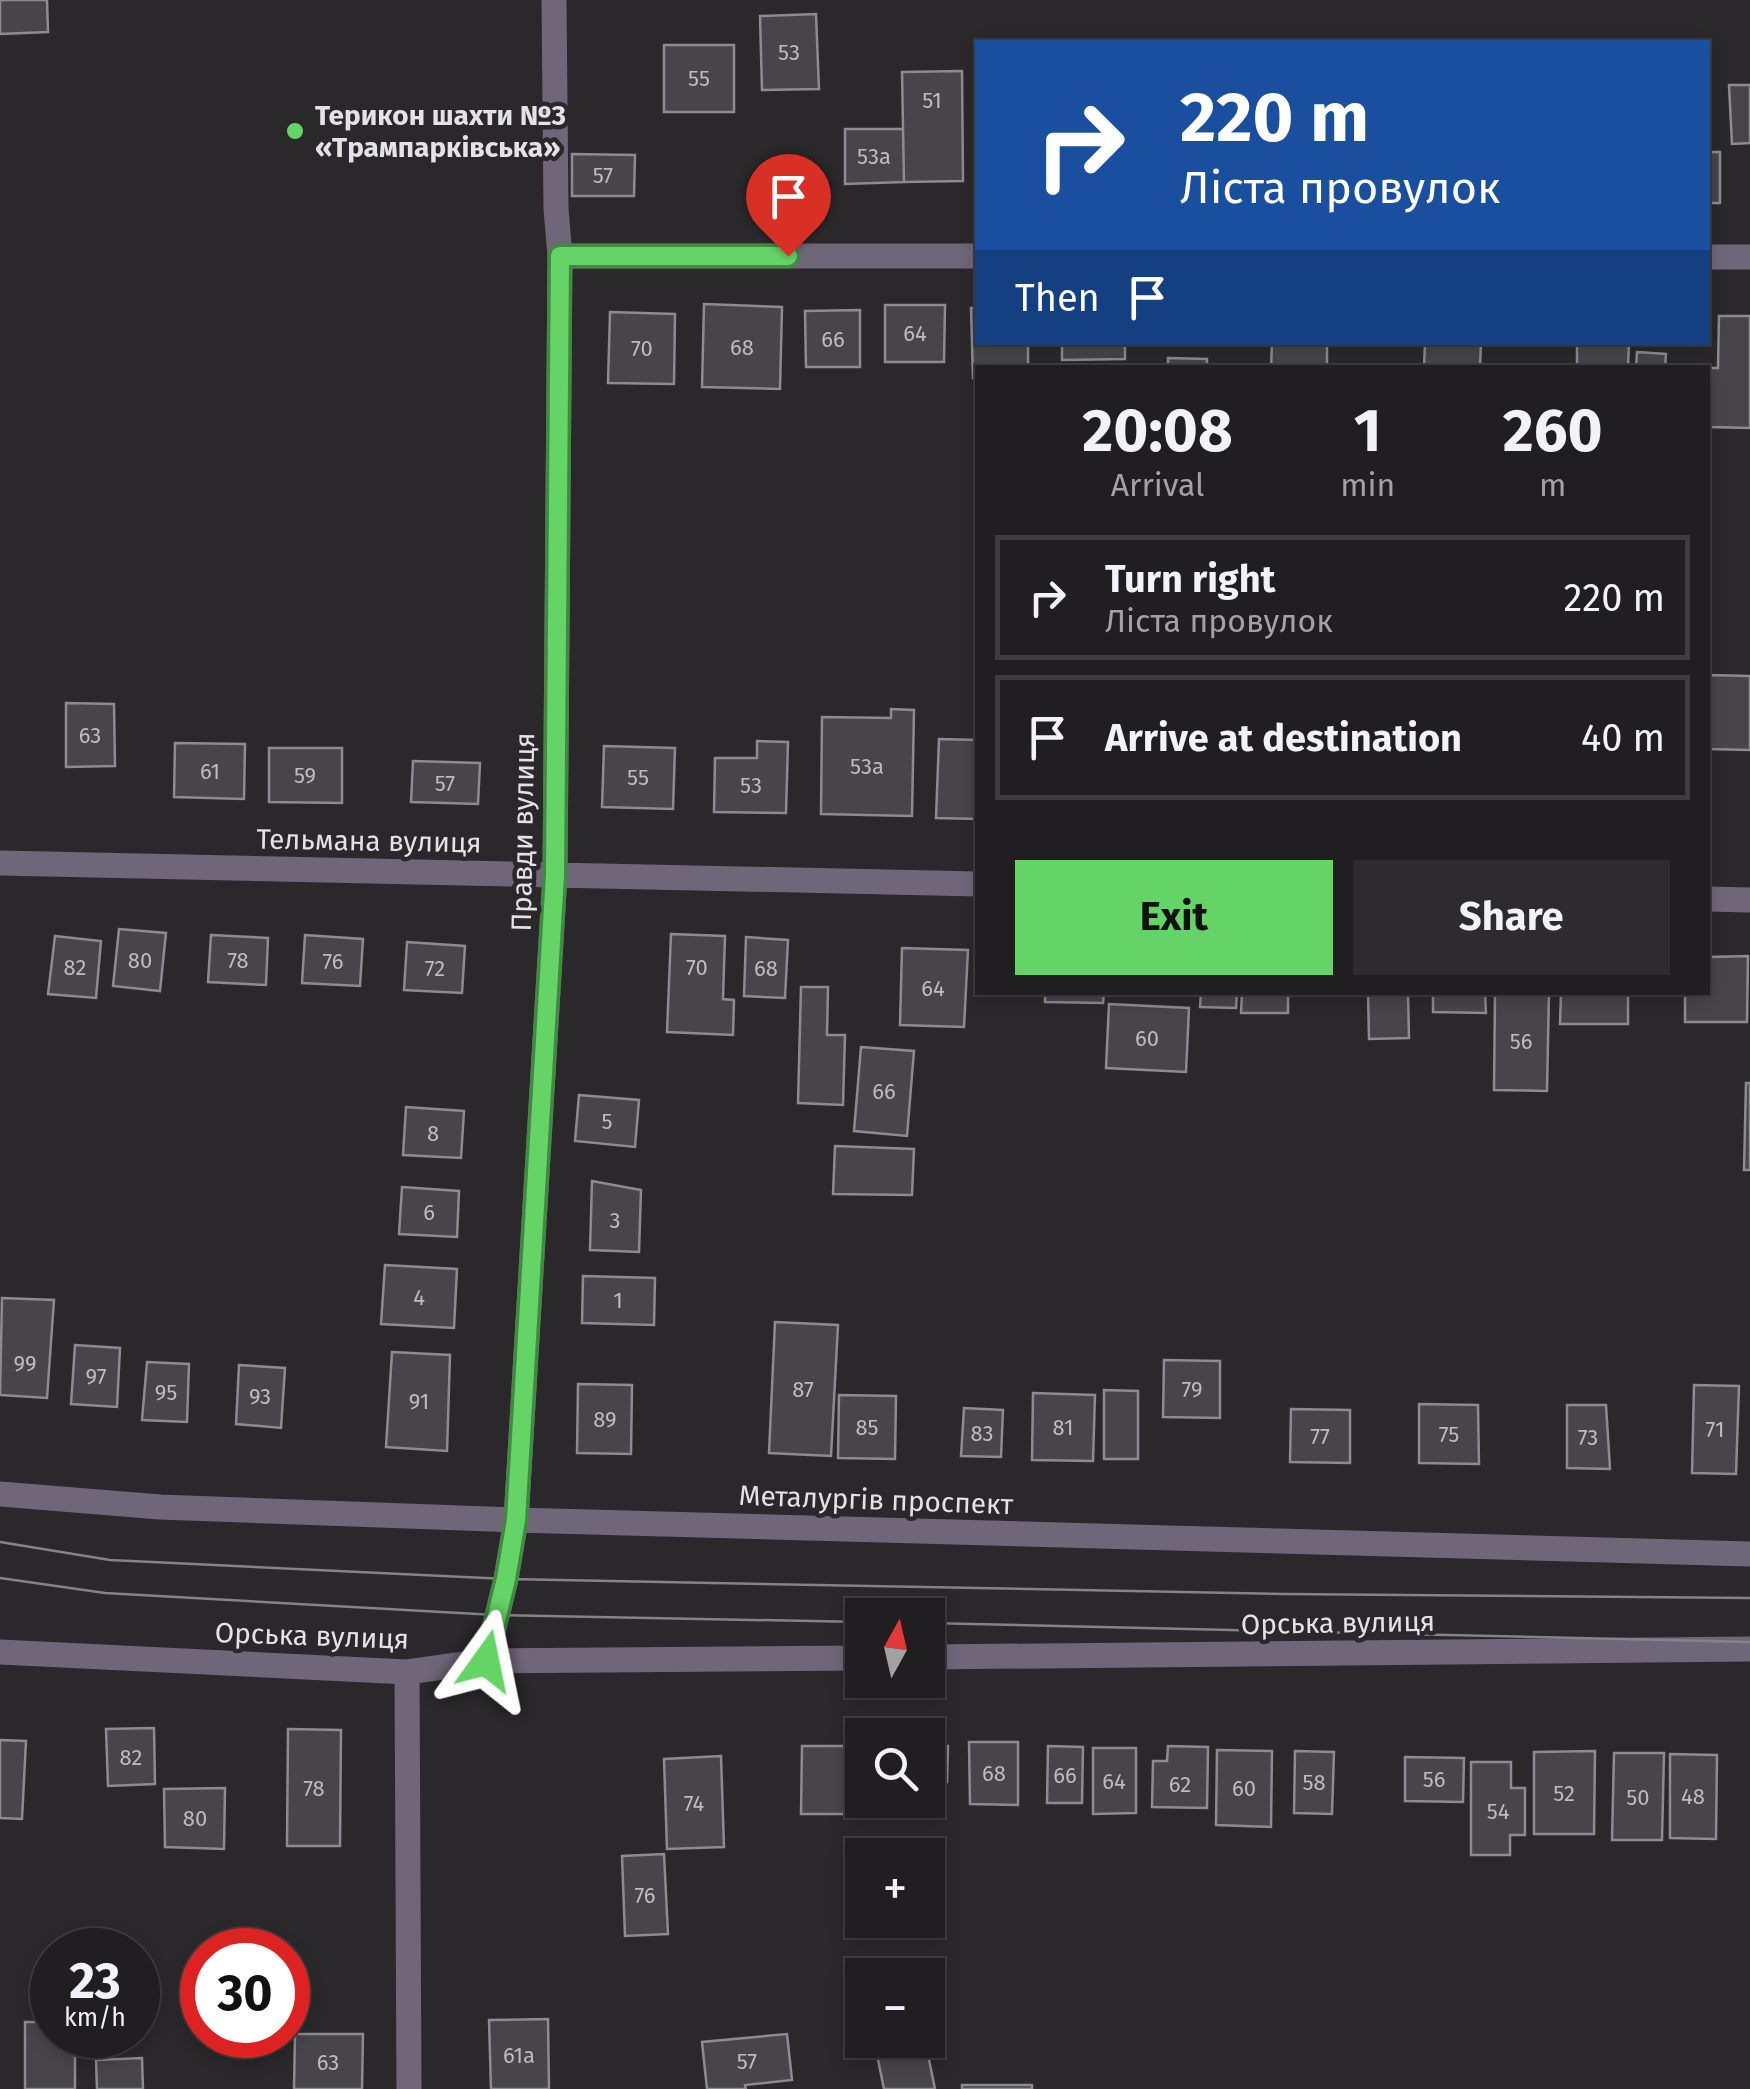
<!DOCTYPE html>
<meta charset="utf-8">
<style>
body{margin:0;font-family:"Fira Sans",sans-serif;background:#2d2b2d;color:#f1f3f6;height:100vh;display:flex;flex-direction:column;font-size:38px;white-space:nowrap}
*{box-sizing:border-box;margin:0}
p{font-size:32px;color:#a2a2a5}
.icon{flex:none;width:55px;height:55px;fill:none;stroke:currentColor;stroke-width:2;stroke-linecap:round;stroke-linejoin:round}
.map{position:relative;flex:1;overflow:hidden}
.side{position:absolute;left:975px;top:365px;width:735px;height:630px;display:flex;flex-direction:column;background:#201e20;border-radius:0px;box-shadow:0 5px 15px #0003,0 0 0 2px #3d3c3e}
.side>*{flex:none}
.top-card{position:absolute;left:975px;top:40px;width:735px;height:305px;border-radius:0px;box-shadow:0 5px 15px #0003,0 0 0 2px #3d3c3e;background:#1a4fa0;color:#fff;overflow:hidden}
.needle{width:65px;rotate:8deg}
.tools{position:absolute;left:845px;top:1598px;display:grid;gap:20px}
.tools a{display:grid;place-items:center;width:100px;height:100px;border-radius:0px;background:#201e20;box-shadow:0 5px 15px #0003,0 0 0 2px #3d3c3e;font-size:50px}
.speed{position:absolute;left:30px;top:1928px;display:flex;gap:20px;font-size:50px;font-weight:700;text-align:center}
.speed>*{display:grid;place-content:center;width:130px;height:130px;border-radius:50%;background:#201e20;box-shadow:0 5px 15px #0003,0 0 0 2px #3d3c3e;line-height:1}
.speed small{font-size:25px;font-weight:400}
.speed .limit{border:15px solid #d22;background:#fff;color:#111}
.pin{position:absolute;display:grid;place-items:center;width:85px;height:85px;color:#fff;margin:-102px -42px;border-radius:50% 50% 50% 0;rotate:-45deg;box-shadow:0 0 10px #0007}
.pin .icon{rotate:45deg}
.me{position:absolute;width:110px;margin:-55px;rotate:12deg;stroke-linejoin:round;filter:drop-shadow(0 0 8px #0008)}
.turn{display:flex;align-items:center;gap:35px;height:210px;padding:0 40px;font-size:45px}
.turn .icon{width:130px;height:130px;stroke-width:2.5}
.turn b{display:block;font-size:70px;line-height:85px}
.then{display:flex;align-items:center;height:95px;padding:0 40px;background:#0003;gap:20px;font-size:38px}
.eta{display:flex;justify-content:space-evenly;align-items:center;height:170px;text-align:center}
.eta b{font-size:60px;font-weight:700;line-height:70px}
.primary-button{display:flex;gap:20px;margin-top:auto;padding:20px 40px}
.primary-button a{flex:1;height:115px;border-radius:0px;background:#65d467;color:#111;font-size:40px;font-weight:700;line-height:115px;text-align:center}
.primary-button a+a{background:#2d2b2d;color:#f1f3f6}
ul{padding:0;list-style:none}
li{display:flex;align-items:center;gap:30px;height:125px;margin:0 20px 15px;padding:0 20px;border:5px solid #3d3c3e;border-radius:0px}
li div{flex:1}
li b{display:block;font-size:38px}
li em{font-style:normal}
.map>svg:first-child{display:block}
.building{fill:#474549;stroke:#8c8b8e;stroke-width:2.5}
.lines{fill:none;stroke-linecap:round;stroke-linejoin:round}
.street{stroke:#70667a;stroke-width:25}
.tram{stroke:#848385;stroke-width:2.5}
.route-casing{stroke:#428a43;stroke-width:25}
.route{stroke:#65d467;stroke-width:18}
.poi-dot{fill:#65d467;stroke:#2a282b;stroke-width:4}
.labels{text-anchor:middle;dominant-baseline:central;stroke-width:9;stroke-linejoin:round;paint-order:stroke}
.number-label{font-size:22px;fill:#bcbbbd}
.poi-label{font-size:28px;font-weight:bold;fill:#e3e2e4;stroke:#2a282b;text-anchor:start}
.street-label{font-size:28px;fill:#e3e2e4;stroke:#2a282b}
</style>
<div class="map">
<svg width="1750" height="2089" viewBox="0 0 1750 2089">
<rect width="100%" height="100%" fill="#2a282b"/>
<path class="building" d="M 0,0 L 47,0 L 48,32 L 0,34 Z
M 816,14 L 819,89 L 762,90 L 760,16 Z
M 664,45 L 734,45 L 734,112 L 664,112 Z
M 962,71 L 963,181 L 904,182 L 902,72 Z
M 1729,85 L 1750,85 L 1750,143 L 1732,144 Z
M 845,129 L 903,129 L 904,182 L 845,184 Z
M 1708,152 L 1720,152 L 1720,203 L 1708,203 Z
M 572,154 L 635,155 L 634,196 L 572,196 Z
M 704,304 L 782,307 L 780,389 L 702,387 Z
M 885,305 L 945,305 L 944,362 L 885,362 Z
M 971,308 L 978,308 L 978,342 L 1028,342 L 1028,368 L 978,368 L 978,378 L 973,378 Z
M 860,310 L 860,367 L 806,367 L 805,311 Z
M 610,312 L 675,314 L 674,384 L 608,383 Z
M 1719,316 L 1750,316 L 1750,428 L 1708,427 L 1708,368 L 1718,368 Z
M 1062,342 L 1125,342 L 1125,359 L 1062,360 Z
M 1272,342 L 1327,342 L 1327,368 L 1271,368 Z
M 1425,342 L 1481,342 L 1480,368 L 1424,368 Z
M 1577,342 L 1629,342 L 1628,368 L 1577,368 Z
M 1637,352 L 1666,354 L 1665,368 L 1636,368 Z
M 1168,358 L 1207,359 L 1207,368 L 1168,368 Z
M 1708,675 L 1750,676 L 1750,750 L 1708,749 Z
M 66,703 L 114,704 L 115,766 L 66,767 Z
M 891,709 L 914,710 L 912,816 L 821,814 L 822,717 L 891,718 Z
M 939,739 L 978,740 L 978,819 L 936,818 Z
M 757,741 L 788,742 L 786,813 L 714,812 L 715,758 L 757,758 Z
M 175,743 L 245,744 L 244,799 L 174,797 Z
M 604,746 L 675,748 L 673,809 L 602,807 Z
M 269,748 L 342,748 L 342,803 L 269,802 Z
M 413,761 L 480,763 L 478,804 L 411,802 Z
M 119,929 L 166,933 L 160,991 L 113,986 Z
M 671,934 L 725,936 L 723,999 L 734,1000 L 733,1035 L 667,1032 Z
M 211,935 L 268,938 L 266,985 L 208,982 Z
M 305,935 L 363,939 L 360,986 L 302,983 Z
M 55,936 L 101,941 L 96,998 L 48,994 Z
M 746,937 L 788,940 L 785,998 L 744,996 Z
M 407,942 L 465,946 L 462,993 L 404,990 Z
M 902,948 L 968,950 L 964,1027 L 900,1025 Z
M 1748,956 L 1747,1022 L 1685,1022 L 1685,992 L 1708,992 L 1708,957 Z
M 801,987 L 828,987 L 827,1035 L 845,1035 L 843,1105 L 798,1103 Z
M 1045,992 L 1104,992 L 1103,1003 L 1045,1002 Z
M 1201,992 L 1237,992 L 1236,1008 L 1200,1007 Z
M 1242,992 L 1288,992 L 1288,1013 L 1241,1013 Z
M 1368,992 L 1408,992 L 1409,1038 L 1369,1039 Z
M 1433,992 L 1485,992 L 1486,1013 L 1433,1012 Z
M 1495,992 L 1549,992 L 1547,1091 L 1494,1090 Z
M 1561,992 L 1628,992 L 1628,1024 L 1560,1024 Z
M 1109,1004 L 1189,1008 L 1186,1072 L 1106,1068 Z
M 861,1047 L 914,1051 L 907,1136 L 854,1131 Z
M 1746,1083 L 1750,1083 L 1750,1170 L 1744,1170 Z
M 579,1095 L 639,1100 L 635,1147 L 575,1141 Z
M 406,1107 L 464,1111 L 461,1158 L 403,1155 Z
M 835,1146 L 914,1149 L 912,1195 L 833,1194 Z
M 592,1181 L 641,1190 L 639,1252 L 590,1250 Z
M 402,1187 L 459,1191 L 457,1237 L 399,1234 Z
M 385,1265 L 457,1269 L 454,1328 L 381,1324 Z
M 583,1276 L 655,1278 L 654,1325 L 582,1323 Z
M 2,1298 L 54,1300 L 47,1398 L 0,1395 Z
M 775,1322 L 838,1325 L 831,1456 L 769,1453 Z
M 75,1345 L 120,1348 L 117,1407 L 71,1404 Z
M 392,1352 L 450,1355 L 447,1451 L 386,1447 Z
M 1164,1360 L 1220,1361 L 1220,1418 L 1163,1417 Z
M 147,1362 L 189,1364 L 187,1422 L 142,1420 Z
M 239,1365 L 285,1368 L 281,1428 L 236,1424 Z
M 578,1384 L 632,1385 L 631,1454 L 577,1453 Z
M 1694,1385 L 1739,1386 L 1736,1474 L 1692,1473 Z
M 1104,1390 L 1138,1391 L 1138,1459 L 1104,1459 Z
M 1033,1393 L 1095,1395 L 1093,1461 L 1032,1460 Z
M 839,1395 L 896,1396 L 895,1459 L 838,1458 Z
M 1419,1404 L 1478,1405 L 1479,1464 L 1419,1463 Z
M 1567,1405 L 1606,1405 L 1610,1469 L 1567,1468 Z
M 964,1408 L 1003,1410 L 1001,1457 L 961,1456 Z
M 1291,1409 L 1350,1410 L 1350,1463 L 1290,1462 Z
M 154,1728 L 155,1784 L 108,1786 L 106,1729 Z
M 288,1729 L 341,1730 L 340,1846 L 287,1846 Z
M 0,1740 L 26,1741 L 22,1819 L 0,1818 Z
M 969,1742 L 1018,1742 L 1018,1805 L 970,1804 Z
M 928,1745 L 948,1746 L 947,1782 L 928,1782 Z
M 802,1746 L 862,1746 L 862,1800 L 875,1800 L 875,1814 L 801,1814 Z
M 1048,1746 L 1083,1747 L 1082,1803 L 1047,1803 Z
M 1168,1746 L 1208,1747 L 1207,1808 L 1152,1807 L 1153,1761 L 1167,1761 Z
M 1093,1748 L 1136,1748 L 1136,1813 L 1093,1814 Z
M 1217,1750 L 1272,1751 L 1271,1827 L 1216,1825 Z
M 1295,1751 L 1334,1752 L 1332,1814 L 1294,1813 Z
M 1595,1751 L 1594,1834 L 1534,1834 L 1534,1752 Z
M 1614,1753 L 1664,1753 L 1662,1840 L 1612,1840 Z
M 1670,1754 L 1717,1755 L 1716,1839 L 1670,1838 Z
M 721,1756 L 724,1847 L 667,1849 L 664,1759 Z
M 1405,1757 L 1464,1758 L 1463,1802 L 1405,1801 Z
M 1471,1762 L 1511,1762 L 1511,1788 L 1525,1788 L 1525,1835 L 1510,1835 L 1510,1855 L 1471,1855 Z
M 225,1788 L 224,1849 L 165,1847 L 164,1789 Z
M 664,1854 L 668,1934 L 625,1936 L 622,1856 Z
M 548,2019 L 549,2089 L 491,2089 L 489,2020 Z
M 25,2022 L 52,2022 L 52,2035 L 75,2035 L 75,2089 L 25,2089 Z
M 295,2034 L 363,2034 L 362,2089 L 294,2089 Z
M 787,2034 L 792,2080 L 745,2085 L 746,2089 L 707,2089 L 702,2042 Z
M 874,2040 L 925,2040 L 935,2089 L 884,2089 Z
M 142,2058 L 143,2089 L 97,2089 L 96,2060 Z
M 962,2085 L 1032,2085 L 1032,2089 L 962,2089 Z"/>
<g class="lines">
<path class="street" d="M 560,256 L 978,256
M 1708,257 L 1750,257
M 0,863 L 978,884
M 1708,899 L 1750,900
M 0,1494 L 160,1507 L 516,1520 L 1750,1554
M 0,1652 L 407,1672 L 486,1661 L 862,1658
M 928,1657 L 1750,1649
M 486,1661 L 506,1579 L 516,1520 L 555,875 L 560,256 L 556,209 L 554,0
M 407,1672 L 409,2089"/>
<path class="tram" d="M 0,1542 L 110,1560 L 506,1579 L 1284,1594 L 1750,1598
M 0,1578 L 105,1593 L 495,1615 L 862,1622
M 928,1623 L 1750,1642"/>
</g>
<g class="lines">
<defs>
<path id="route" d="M 486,1661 L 506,1579 L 516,1520 L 555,875 L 560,256 L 788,256"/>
</defs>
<use href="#route" class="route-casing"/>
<use href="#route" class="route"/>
</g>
<circle class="poi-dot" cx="295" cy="131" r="10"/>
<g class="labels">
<g class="number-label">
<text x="789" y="52">53</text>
<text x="699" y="78">55</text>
<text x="932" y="100">51</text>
<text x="874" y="156">53а</text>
<text x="603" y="175">57</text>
<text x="915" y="333">64</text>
<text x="833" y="339">66</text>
<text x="742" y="347">68</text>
<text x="642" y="348">70</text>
<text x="90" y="735">63</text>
<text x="867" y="766">53а</text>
<text x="210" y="771">61</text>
<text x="305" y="775">59</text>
<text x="638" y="777">55</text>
<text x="445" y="783">57</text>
<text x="751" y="785">53</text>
<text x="140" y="960">80</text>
<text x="238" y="960">78</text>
<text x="333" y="961">76</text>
<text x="75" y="967">82</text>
<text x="697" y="967">70</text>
<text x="435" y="968">72</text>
<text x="766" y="968">68</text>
<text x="933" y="988">64</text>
<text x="1147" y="1038">60</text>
<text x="1521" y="1041">56</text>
<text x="884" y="1091">66</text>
<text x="607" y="1121">5</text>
<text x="433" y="1133">8</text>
<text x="429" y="1212">6</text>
<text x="615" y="1220">3</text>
<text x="419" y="1297">4</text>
<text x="618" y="1300">1</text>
<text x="25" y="1363">99</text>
<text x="96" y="1376">97</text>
<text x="803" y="1389">87</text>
<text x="1192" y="1389">79</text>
<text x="166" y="1392">95</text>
<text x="260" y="1396">93</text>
<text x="419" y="1401">91</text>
<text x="605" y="1419">89</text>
<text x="867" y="1427">85</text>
<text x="1063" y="1427">81</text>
<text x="1715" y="1429">71</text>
<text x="982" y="1433">83</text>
<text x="1449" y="1434">75</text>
<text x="1320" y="1436">77</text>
<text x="1588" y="1437">73</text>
<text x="131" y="1757">82</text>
<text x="994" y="1773">68</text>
<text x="1065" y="1775">66</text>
<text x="1434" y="1779">56</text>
<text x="1114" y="1781">64</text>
<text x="1314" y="1782">58</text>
<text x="1180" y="1784">62</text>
<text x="314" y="1788">78</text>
<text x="1244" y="1788">60</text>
<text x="1564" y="1793">52</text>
<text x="1693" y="1796">48</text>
<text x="1638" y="1797">50</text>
<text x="694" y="1803">74</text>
<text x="1498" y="1811">54</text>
<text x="195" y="1818">80</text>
<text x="645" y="1895">76</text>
<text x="519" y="2055">61а</text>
<text x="747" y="2061">57</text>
<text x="328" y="2062">63</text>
</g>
<g class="poi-label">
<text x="315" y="115">Терикон шахти №3<tspan x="315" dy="32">«Трампарківська»</tspan></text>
</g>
<g class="street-label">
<text transform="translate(523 832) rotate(-89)">Правди вулиця</text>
<text transform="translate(369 841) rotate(1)">Тельмана вулиця</text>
<text transform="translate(876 1500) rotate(2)">Металургів проспект</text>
<text transform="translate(1338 1623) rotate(-1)">Орська вулиця</text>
<text transform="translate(312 1636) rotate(2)">Орська вулиця</text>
</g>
</g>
</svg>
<div class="tools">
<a><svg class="needle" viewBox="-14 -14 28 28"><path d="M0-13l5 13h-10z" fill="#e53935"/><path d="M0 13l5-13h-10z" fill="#a2a2a5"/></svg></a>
<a><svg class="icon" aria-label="search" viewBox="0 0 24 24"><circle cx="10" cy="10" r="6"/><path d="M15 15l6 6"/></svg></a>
<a>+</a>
<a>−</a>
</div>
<div class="speed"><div>23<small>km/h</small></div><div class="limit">30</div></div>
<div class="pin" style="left:788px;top:256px;background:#d93025"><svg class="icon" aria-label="arrive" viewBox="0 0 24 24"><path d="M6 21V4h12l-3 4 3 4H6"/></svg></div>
<svg class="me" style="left:486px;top:1661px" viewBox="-20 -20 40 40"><path d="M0-17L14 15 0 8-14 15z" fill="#65d467" stroke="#fff" stroke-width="4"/></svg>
<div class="top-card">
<div class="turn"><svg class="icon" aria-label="right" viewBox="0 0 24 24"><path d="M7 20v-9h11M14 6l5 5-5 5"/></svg><div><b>220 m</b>Ліста провулок</div></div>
<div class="then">Then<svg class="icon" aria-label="arrive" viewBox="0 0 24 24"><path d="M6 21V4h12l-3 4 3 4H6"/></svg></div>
</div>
<section class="side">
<div class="eta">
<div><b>20:08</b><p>Arrival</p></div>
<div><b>1</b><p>min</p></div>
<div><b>260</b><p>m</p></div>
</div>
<ul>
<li><svg class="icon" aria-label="right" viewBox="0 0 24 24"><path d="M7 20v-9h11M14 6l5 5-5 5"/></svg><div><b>Turn right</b><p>Ліста провулок</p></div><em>220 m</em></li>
<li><svg class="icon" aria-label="arrive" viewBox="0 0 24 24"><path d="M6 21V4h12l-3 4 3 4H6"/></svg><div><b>Arrive at destination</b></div><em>40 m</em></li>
</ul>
<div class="primary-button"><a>Exit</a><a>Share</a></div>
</section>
</div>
